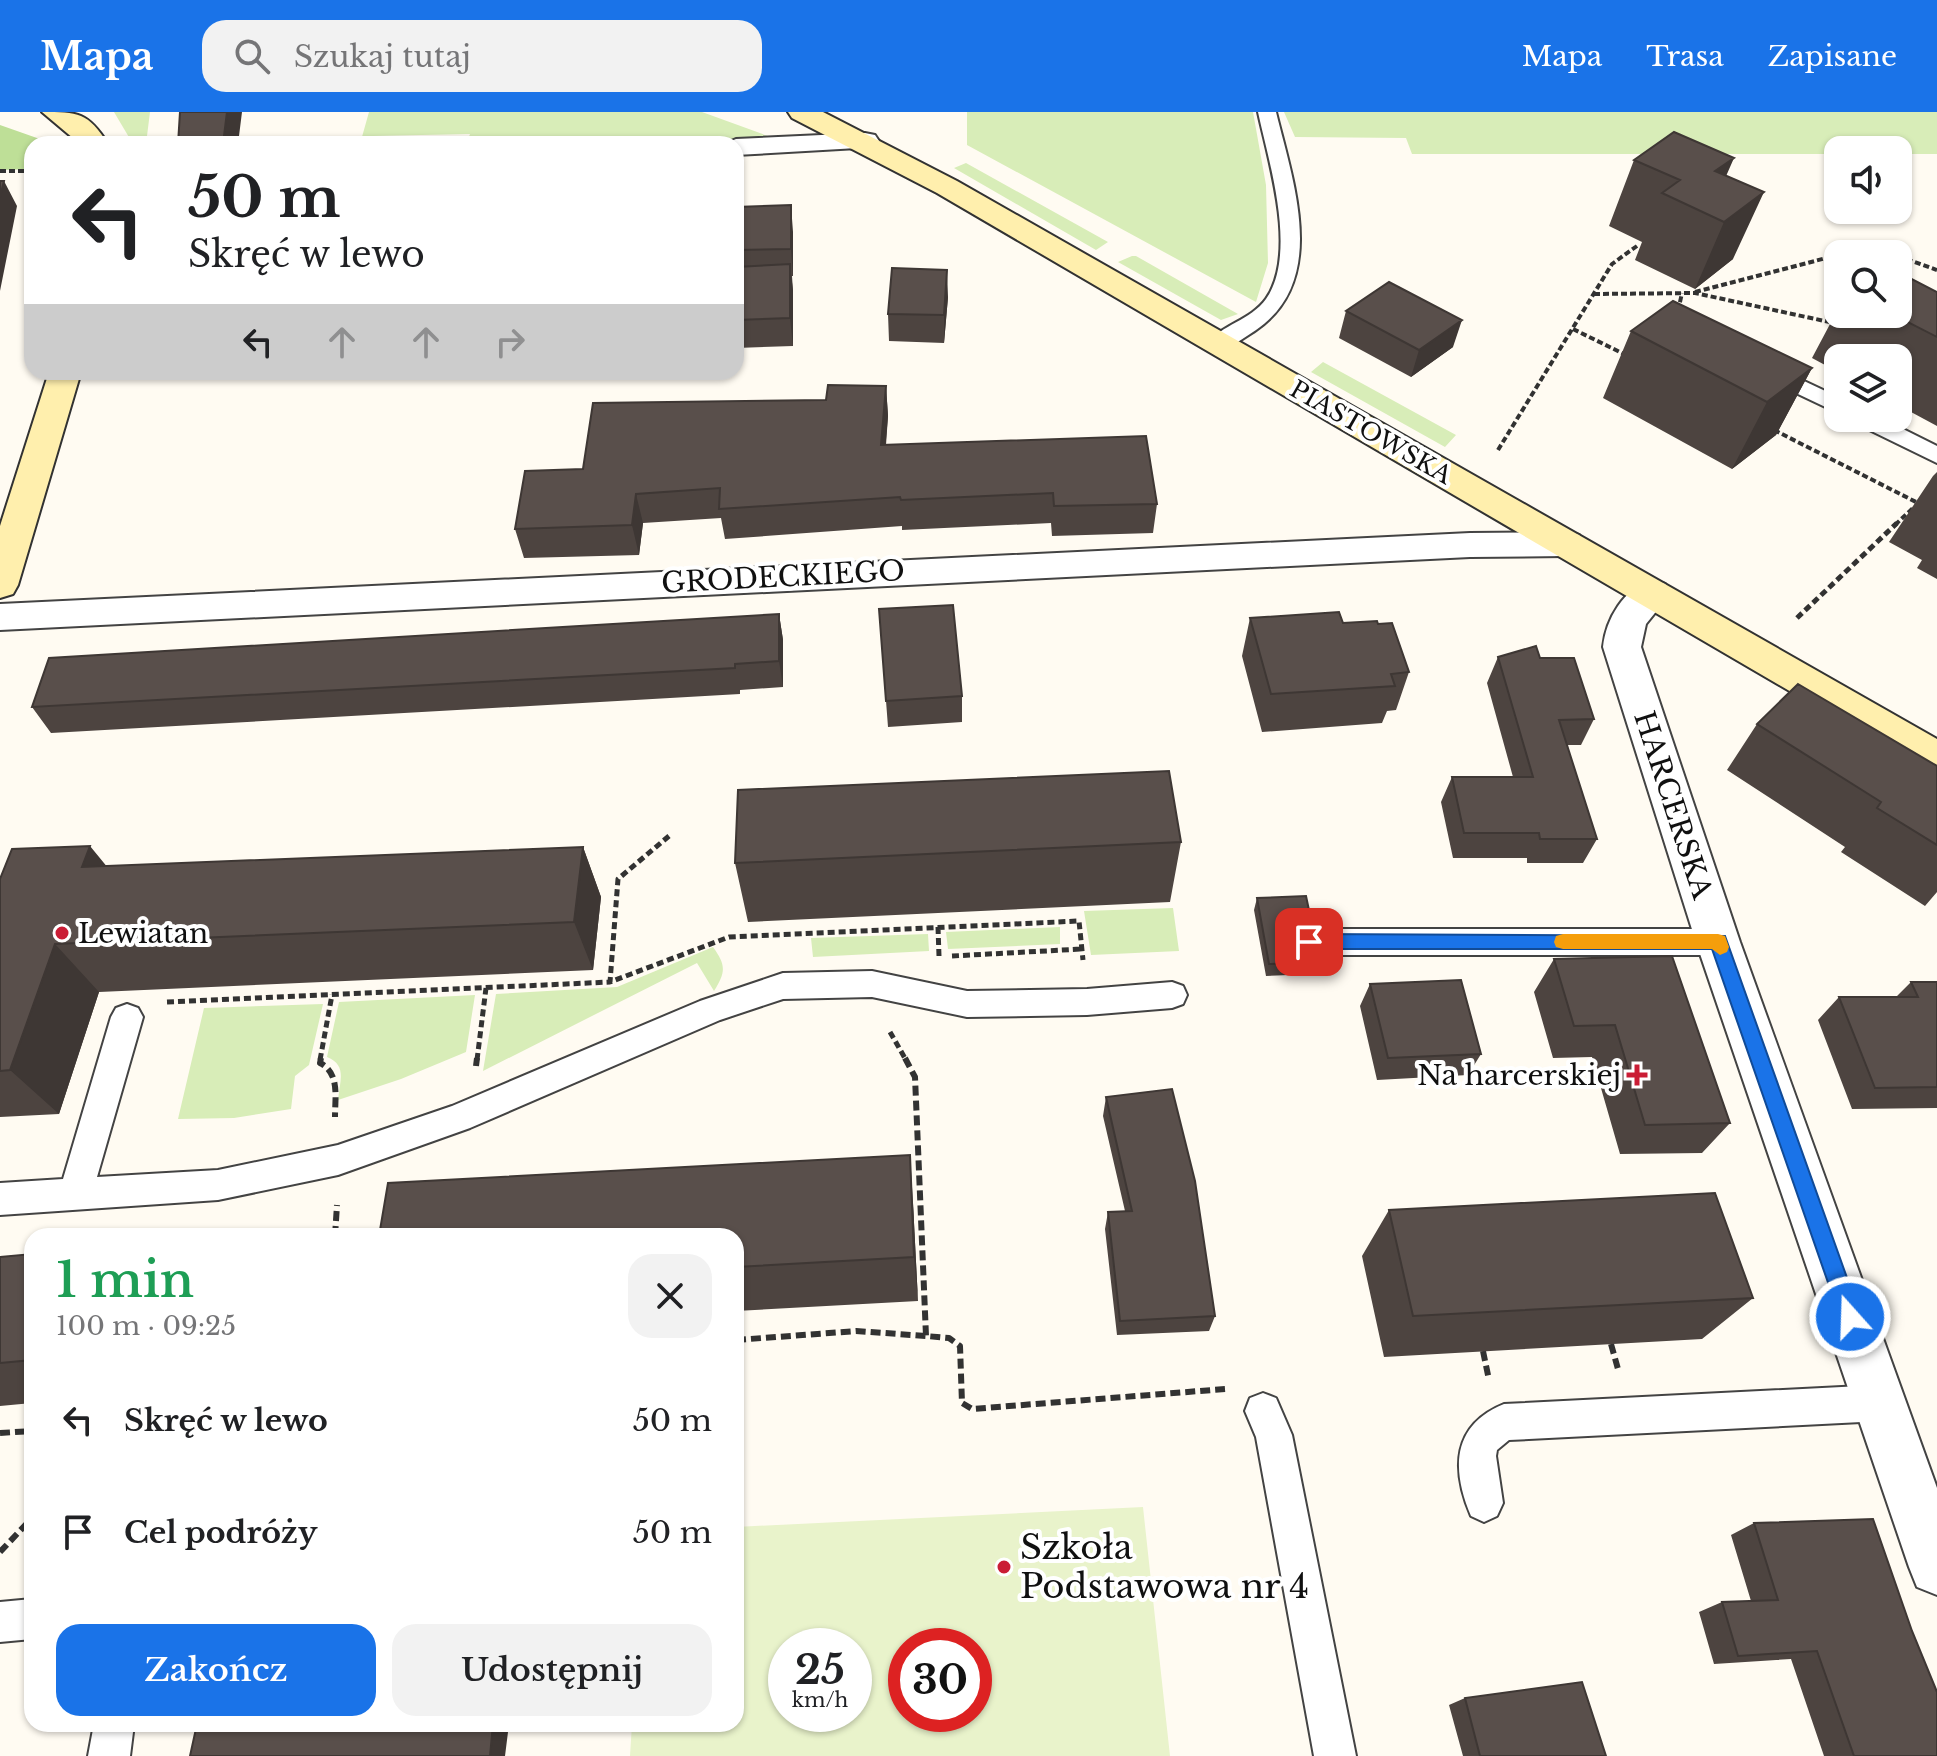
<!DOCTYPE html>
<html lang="pl">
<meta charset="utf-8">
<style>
body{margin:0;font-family:"Libre Baskerville",serif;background:#f2f2f2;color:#202124;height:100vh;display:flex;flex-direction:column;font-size:30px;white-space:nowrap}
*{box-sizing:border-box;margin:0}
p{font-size:26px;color:#757577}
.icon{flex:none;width:44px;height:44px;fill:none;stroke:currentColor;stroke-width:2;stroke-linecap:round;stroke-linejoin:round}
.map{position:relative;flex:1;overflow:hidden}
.side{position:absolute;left:24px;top:1116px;width:720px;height:504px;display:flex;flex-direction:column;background:#fff;border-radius:24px;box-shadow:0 2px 6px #0004}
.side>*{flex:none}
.hud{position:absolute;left:24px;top:24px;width:720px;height:244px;border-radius:24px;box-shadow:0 2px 6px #0004;background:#fff;color:#202124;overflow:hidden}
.buttons{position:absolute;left:1824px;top:24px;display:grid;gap:16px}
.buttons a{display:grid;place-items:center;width:88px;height:88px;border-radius:16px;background:#fff;box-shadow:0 2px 6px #0004;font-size:40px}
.speed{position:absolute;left:768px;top:1516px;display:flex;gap:16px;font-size:40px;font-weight:700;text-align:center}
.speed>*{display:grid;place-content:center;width:104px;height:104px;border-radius:50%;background:#fff;box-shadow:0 2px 6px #0004;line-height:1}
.speed small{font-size:20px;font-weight:400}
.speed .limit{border:12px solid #d22;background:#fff;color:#111}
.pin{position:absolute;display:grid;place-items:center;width:68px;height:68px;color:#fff;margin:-34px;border-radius:16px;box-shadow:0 4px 12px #0006}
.me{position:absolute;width:88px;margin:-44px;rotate:340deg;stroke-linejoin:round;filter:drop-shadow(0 0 6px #0008)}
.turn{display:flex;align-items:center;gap:28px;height:168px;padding:0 32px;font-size:36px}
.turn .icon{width:104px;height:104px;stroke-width:2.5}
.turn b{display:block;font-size:56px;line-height:68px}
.lanes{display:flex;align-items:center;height:76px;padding:0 32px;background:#0003;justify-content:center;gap:40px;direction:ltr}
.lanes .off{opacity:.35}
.round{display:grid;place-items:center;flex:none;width:84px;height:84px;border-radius:24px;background:#f2f2f2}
.head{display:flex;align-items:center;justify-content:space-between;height:136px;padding:0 32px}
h1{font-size:48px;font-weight:600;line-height:60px;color:#1e9e55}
.action{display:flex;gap:16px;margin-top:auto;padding:16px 32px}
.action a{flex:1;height:92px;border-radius:24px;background:#1a73e8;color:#fff;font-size:32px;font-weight:600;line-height:92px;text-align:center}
.action a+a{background:#f2f2f2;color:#202124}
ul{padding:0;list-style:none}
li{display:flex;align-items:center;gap:24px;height:112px;padding:0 32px}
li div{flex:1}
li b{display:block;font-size:30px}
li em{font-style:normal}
header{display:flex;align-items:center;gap:48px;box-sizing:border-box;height:112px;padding:0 40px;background:#1a73e8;color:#fff}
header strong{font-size:38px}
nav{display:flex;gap:44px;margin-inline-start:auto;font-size:28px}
.search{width:560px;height:72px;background:#f2f2f2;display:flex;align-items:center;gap:20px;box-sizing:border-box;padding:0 28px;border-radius:24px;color:#757577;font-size:30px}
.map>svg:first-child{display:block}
.green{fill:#d8edb8}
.forest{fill:#bedf97}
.pitch{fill:#e9f3cb;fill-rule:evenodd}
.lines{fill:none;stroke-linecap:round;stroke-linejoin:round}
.lane-casing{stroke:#434343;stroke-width:4}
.street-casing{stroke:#434343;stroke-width:4}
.secondary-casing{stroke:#323232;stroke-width:4}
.path-far2{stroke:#323232;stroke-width:4;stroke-dasharray:6 3;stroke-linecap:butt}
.path-far1{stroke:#323232;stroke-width:5;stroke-dasharray:7 4;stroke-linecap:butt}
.path{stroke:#323232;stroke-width:6;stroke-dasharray:10 5;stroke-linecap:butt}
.lane{fill:#fff;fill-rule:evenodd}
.street{fill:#fff;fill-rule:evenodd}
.secondary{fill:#ffefad;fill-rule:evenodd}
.wall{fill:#4d4440}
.shaded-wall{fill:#3e3734}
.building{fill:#594f4b;stroke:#3e3734;stroke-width:2}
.route{fill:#1a73e8;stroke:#114b97;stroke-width:2}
.slow{fill:#f59e0b}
.poi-dot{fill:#ca1d35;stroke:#fff;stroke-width:3}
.labels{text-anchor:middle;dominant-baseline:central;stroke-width:8;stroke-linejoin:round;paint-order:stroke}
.far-street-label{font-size:24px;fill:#101010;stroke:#fff}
.street-label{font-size:28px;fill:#101010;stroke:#fff}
.poi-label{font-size:28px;fill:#101010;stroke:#fff;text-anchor:start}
.near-poi-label{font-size:34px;fill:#101010;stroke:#fff;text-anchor:start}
</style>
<header>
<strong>Mapa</strong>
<div class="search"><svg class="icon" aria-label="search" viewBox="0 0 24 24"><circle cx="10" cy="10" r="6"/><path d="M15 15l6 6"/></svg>Szukaj tutaj</div>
<nav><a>Mapa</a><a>Trasa</a><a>Zapisane</a></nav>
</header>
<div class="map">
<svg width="1937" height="1644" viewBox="0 0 1937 1644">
<rect width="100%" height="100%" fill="#fffbf2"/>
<path class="green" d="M 114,0 L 150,0 L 146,32 L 133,32 Z
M 369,0 L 702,0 L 776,27 L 466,32 L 470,22 L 373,24 L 370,32 L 360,32 Z
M 967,0 L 1253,0 L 1266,73 L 1268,151 L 1256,190 L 967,33 Z
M 1284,0 L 1937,0 L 1937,42 L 1898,42 L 1898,38 L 1838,38 L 1838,42 L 1412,42 L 1406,26 L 1295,25 Z
M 966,51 L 1108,130 L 1096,138 L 954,56 Z
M 1132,144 L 1136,144 L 1238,202 L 1221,208 L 1118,150 Z
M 1323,250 L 1456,323 L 1445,335 L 1311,260 Z
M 1173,796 L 1179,839 L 1091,843 L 1084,799 Z
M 1060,815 L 1060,832 L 948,837 L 946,820 Z
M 928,822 L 929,839 L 813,845 L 811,826 Z
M 713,835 C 726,853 726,860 714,879 L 697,851 L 483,959 L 496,882 L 617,875 Z
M 475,883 L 466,940 L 401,967 L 338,988 C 340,968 347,953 327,945 L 339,890 Z
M 323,892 L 309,953 L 295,964 L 291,997 L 234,1006 L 178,1007 L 204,896 Z"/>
<path class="forest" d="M 0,13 L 54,32 L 32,32 L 32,57 L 0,58 Z"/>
<path class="pitch" d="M 1143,1395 L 1170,1644 L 630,1644 L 632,1612 L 736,1612 L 736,1415 ZM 786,1534 L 854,1534 L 854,1602 L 786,1602 ZM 906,1534 L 974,1534 L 974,1602 L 906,1602 Z"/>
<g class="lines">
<defs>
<path id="lane" d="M 1258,0 L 1276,0 C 1293,70 1329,168 1256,218 C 1244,226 1232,235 1218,239 L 1207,232 C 1221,213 1251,208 1266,187 C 1298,141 1269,51 1258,0 Z
M 1766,251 L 1838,285 L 1838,301 L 1758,263 L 1755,258 L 1758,253 Z
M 1852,306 L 1881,306 L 1937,334 L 1937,351 L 1855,311 Z
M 1309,817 L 1718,817 L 1729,821 L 1733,830 L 1729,839 L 1718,843 L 1309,843 L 1298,839 L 1294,830 L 1298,821 Z
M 872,859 L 967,879 L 1087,877 L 1172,870 L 1183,874 L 1187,883 L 1183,892 L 1172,896 L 1087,903 L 967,905 L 872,885 L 783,887 L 720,908 L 470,1016 L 338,1063 L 218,1088 L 0,1103 L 0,1071 L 63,1067 L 111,905 L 116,896 L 127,892 L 138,896 L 143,905 L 97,1065 L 218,1058 L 338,1033 L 452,994 L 700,889 L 783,861 Z
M 1881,1273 L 1894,1278 L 1899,1291 L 1894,1304 L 1881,1309 L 1509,1328 L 1497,1338 L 1496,1344 L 1503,1391 L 1497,1404 L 1484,1410 L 1471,1404 C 1451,1357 1452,1313 1504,1292 Z
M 1263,1281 L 1276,1286 L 1292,1323 L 1356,1644 L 1314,1644 L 1256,1325 L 1245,1299 L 1250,1286 Z
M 32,1487 L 32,1527 L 0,1530 L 0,1490 Z
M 94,1612 L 134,1612 L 130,1644 L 88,1644 Z"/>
<path id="street" d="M 865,21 L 875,23 L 879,29 L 875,35 L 736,43 L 736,32 L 724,32 L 736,27 Z
M 1566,420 L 1579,423 L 1584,432 L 1579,441 L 1566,444 L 1470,445 L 0,518 L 0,492 L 1470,421 Z
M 1652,468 L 1665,472 L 1671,481 L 1646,512 L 1641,535 L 1740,830 L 1937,1376 L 1937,1483 L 1917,1475 L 1909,1455 L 1696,830 L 1603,535 C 1606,507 1624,476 1652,468 Z"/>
<path id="secondary" d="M 42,0 C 78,0 88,0 108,32 L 80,32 Z
M 788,0 L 823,0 L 957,69 L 1937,627 L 1937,661 L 1923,657 L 937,81 L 792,6 Z
M 49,260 L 81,260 L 18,473 L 13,482 L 0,486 L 0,414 Z"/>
</defs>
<use href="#lane" class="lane-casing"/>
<use href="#street" class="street-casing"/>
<use href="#secondary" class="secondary-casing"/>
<path class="path-far2" d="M 0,59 L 32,59
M 1842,142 L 1877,133 L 1894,142
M 1898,144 L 1937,158
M 1695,180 L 1838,143
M 1594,182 L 1695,181 L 1834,211
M 1678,199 L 1682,181
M 1573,217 L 1626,243
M 1774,318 L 1918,391
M 1498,338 L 1612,152 L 1637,134
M 1895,413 L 1913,396"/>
<path class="path-far1" d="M 1797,506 L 1897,411
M 669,724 L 618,767 L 610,870 L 729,825 L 1079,809 L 1083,848
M 938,815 L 939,844
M 952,844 L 1082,837
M 167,890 L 610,870
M 890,920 L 906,948
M 320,948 L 332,883
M 477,948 L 486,876"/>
<path class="path" d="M 321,946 L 320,951 C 340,961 335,985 335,1005
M 905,946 L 915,965 L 926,1224 L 949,1226 L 960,1234 L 962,1291 L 972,1297 L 1225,1277
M 476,954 L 477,946
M 335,1124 L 337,1093
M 736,1228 L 856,1219 L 926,1224
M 1611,1232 L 1618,1257
M 1483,1239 L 1489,1268
M 0,1321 L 32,1319
M 0,1440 L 32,1406"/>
<use href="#lane" class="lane"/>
<use href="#street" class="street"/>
<use href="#secondary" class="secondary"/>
</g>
<path class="wall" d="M 1634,48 L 1726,64 L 1733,147 L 1695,177 L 1635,148 L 1642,130 L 1609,114 Z
M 736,95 L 793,120 L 793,164 L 792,164 L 793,179 L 793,234 L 736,236 Z
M 1937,180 L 1937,314 L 1898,293 L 1898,246 L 1838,246 L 1838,260 L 1812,246 L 1838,197 L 1838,202 L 1898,202 Z
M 948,185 L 944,231 L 889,229 L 888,202 Z
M 1346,199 L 1453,235 L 1411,265 L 1339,226 Z
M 1631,219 L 1812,256 L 1776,323 L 1732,357 L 1603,286 Z
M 215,260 L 296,260 L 296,261 L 217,264 Z
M 886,274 L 888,304 L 886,333 L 1157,392 L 1153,421 L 1052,424 L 1051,411 L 902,418 L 902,414 L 725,427 L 721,406 L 643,411 L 639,443 L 524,446 L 515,417 L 826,288 Z
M 1937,360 L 1937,467 L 1917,456 L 1922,448 L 1889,430 L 1933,364 Z
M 879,497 L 962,584 L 962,610 L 888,615 Z
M 779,502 L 783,528 L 783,575 L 740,578 L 740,582 L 51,621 L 32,595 Z
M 1250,506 L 1343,511 L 1409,560 L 1396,598 L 1387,599 L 1382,611 L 1262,620 L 1242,544 Z
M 1498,545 L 1540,546 L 1594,607 L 1581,633 L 1567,633 L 1597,727 L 1583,751 L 1527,751 L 1527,746 L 1453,746 L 1441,690 L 1452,665 L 1513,665 L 1487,571 Z
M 1757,612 L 1937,654 L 1937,780 L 1925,794 L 1841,740 L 1845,735 L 1727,658 Z
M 1181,730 L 1170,790 L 748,810 L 735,751 Z
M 583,735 L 601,785 L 593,858 L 99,880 L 59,1002 L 0,1005 L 0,767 L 107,754 Z
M 1257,786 L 1306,815 L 1295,820 L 1301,830 L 1320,850 L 1315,862 L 1266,864 L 1254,798 Z
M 1554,847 L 1730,1011 L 1702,1041 L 1620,1042 L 1592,945 L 1553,946 L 1534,880 Z
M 1911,870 L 1937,870 L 1937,996 L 1852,997 L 1818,908 L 1839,885 L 1896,885 Z
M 1370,872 L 1481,942 L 1468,963 L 1377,968 L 1360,894 Z
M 1106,985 L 1215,1204 L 1209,1219 L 1117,1223 L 1105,1117 L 1108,1100 L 1125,1099 L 1103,1004 Z
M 913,1091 L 918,1189 L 736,1199 L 736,1124 Z
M 1389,1098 L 1753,1186 L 1702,1227 L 1384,1245 L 1362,1144 Z
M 32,1142 L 32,1291 L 0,1294 L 0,1145 Z
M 1754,1411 L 1937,1644 L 1824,1644 L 1791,1547 L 1714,1552 L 1699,1500 L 1722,1490 L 1751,1489 L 1731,1423 Z
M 1465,1586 L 1606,1644 L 1463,1644 L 1449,1593 Z"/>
<path class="shaded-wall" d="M 227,0 L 242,0 L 238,32 L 223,32 Z
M 1734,46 L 1709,103 L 1715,59 Z
M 4,69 L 17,94 L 0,179 L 0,85 Z
M 1764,80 L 1733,147 L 1695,177 L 1724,110 Z
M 791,93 L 793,120 L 793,164 L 791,137 Z
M 790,152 L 793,179 L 793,234 L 790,206 Z
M 947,158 L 948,185 L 944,231 L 944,203 Z
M 1462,208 L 1453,235 L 1411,265 L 1419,238 Z
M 1812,256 L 1776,323 L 1732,357 L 1767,290 Z
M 886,274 L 888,304 L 883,363 L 881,333 Z
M 636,382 L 643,411 L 639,443 L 632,413 Z
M 779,502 L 783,528 L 783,575 L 779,549 Z
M 90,734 L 131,784 L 82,755 Z
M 583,735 L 601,785 L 593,858 L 574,810 Z
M 1310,803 L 1306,815 L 1295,820 L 1299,808 Z
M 55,832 L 99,880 L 59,1002 L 10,958 Z
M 910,1043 L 913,1091 L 918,1189 L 914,1145 Z
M 493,1612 L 509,1612 L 505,1644 L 490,1644 Z"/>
<path class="building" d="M 180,0 L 227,0 L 223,32 L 178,32 Z
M 1674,20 L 1734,46 L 1715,59 L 1764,80 L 1724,110 L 1662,81 L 1680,68 L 1634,48 Z
M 0,69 L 4,69 L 0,85 Z
M 791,93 L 791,137 L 736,138 L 736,95 Z
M 790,152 L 790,206 L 736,208 L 736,155 Z
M 892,156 L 947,158 L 944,203 L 888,202 Z
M 1898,160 L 1937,180 L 1937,225 L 1892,202 L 1898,202 Z
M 1389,170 L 1462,208 L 1419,238 L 1346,199 Z
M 1673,189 L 1812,256 L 1767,290 L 1631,219 Z
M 828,273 L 886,274 L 881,333 L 1146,324 L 1157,392 L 1054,394 L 1053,381 L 901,388 L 900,385 L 719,397 L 720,376 L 636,382 L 632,413 L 515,417 L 525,359 L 583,357 L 593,291 L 826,288 Z
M 953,493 L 962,584 L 886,589 L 879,497 Z
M 1339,500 L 1343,511 L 1377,509 L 1378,512 L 1392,511 L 1409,560 L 1391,562 L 1395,574 L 1271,582 L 1250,506 Z
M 779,502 L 779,549 L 735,552 L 735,556 L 32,595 L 49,546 Z
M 1536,534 L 1540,546 L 1574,546 L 1594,607 L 1559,608 L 1597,727 L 1540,727 L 1539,721 L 1464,721 L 1452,665 L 1533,665 L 1498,545 Z
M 1798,572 L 1937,654 L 1937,733 L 1877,696 L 1881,690 L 1757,612 Z
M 1169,659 L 1181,730 L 735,751 L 738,678 Z
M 90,734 L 82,755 L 583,735 L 574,810 L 55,832 L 10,958 L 0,959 L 0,767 L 12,737 Z
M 1306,784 L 1310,803 L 1299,808 L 1295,819 L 1301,830 L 1317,834 L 1320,850 L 1269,852 L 1257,786 Z
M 1672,844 L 1730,1011 L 1645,1013 L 1615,913 L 1574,914 L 1554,847 Z
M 1461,868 L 1481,942 L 1388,946 L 1370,872 Z
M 1911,870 L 1937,870 L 1937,975 L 1875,976 L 1839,885 L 1918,885 Z
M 1172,977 L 1195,1069 L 1215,1204 L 1120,1209 L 1108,1100 L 1132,1099 L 1106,985 Z
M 910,1043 L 914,1145 L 736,1155 L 736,1124 L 379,1124 L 388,1071 Z
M 1715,1081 L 1753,1186 L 1413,1204 L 1389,1098 Z
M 32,1142 L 32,1248 L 0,1251 L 0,1145 Z
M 1873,1407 L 1912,1519 L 1937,1580 L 1937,1644 L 1854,1644 L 1817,1539 L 1738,1544 L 1722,1490 L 1778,1488 L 1754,1411 Z
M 1582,1570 L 1606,1644 L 1480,1644 L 1465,1586 Z
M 197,1612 L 493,1612 L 490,1644 L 190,1644 Z"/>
<path class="route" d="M 1309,822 L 1725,824 L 1861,1205 L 1858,1212 L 1850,1215 L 1843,1212 L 1840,1205 L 1712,837 L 1309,837 L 1303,835 L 1300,830 L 1303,824 Z"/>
<path class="slow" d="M 1563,822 L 1718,822 L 1725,824 L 1729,835 L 1727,840 L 1720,843 L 1712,837 L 1563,837 L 1556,835 L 1554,830 L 1556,824 Z"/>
<g class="poi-dot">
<circle cx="62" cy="821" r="8"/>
<path d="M1633 951h8v8h8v8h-8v8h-8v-8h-8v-8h8z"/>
<circle cx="1004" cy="1455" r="8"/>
</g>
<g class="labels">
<g class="far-street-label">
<text transform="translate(1371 320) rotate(30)">PIASTOWSKA</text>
</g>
<g class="street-label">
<text transform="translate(783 465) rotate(-3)">GRODECKIEGO</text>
<text transform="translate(1673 693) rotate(72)">HARCERSKA</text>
</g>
<g class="poi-label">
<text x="78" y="821">Lewiatan</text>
<text x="1621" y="963" text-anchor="end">Na harcerskiej</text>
</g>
<g class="near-poi-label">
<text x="1020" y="1435">Szkoła<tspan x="1020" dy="39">Podstawowa nr 4</tspan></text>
</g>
</g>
</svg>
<div class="buttons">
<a><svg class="icon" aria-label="sound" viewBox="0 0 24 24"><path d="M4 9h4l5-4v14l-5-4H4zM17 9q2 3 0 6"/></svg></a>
<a><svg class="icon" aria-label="search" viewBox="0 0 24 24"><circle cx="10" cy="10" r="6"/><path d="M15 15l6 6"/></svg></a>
<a><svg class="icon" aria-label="layers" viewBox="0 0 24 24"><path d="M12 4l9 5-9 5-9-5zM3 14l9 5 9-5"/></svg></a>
</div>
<div class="speed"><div>25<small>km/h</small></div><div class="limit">30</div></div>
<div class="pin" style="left:1309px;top:830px;background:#d93025"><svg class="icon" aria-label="arrive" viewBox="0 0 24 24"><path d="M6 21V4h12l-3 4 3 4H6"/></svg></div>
<svg class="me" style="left:1850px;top:1205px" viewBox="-20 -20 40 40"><circle r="17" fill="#1a73e8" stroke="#fff" stroke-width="3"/><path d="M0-11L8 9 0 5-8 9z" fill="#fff"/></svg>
<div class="hud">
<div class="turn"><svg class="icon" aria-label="left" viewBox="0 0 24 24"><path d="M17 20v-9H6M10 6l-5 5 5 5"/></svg><div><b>50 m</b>Skręć w lewo</div></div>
<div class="lanes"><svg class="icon" aria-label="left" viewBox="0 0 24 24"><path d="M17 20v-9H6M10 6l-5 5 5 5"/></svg><svg class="icon off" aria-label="ahead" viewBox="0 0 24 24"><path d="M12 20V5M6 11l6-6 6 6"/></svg><svg class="icon off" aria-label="ahead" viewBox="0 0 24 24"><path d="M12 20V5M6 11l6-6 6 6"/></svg><svg class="icon off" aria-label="right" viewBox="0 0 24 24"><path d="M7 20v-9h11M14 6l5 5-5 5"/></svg></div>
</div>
<section class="side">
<div class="head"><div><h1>1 min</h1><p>100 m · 09:25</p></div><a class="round"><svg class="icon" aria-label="close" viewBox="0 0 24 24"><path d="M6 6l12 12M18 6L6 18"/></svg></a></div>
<ul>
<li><svg class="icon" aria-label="left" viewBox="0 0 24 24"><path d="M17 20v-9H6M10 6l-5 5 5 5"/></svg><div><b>Skręć w lewo</b></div><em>50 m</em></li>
<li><svg class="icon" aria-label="arrive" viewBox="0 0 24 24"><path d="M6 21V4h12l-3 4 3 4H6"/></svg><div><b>Cel podróży</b></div><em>50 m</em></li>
</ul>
<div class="action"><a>Zakończ</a><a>Udostępnij</a></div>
</section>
</div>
